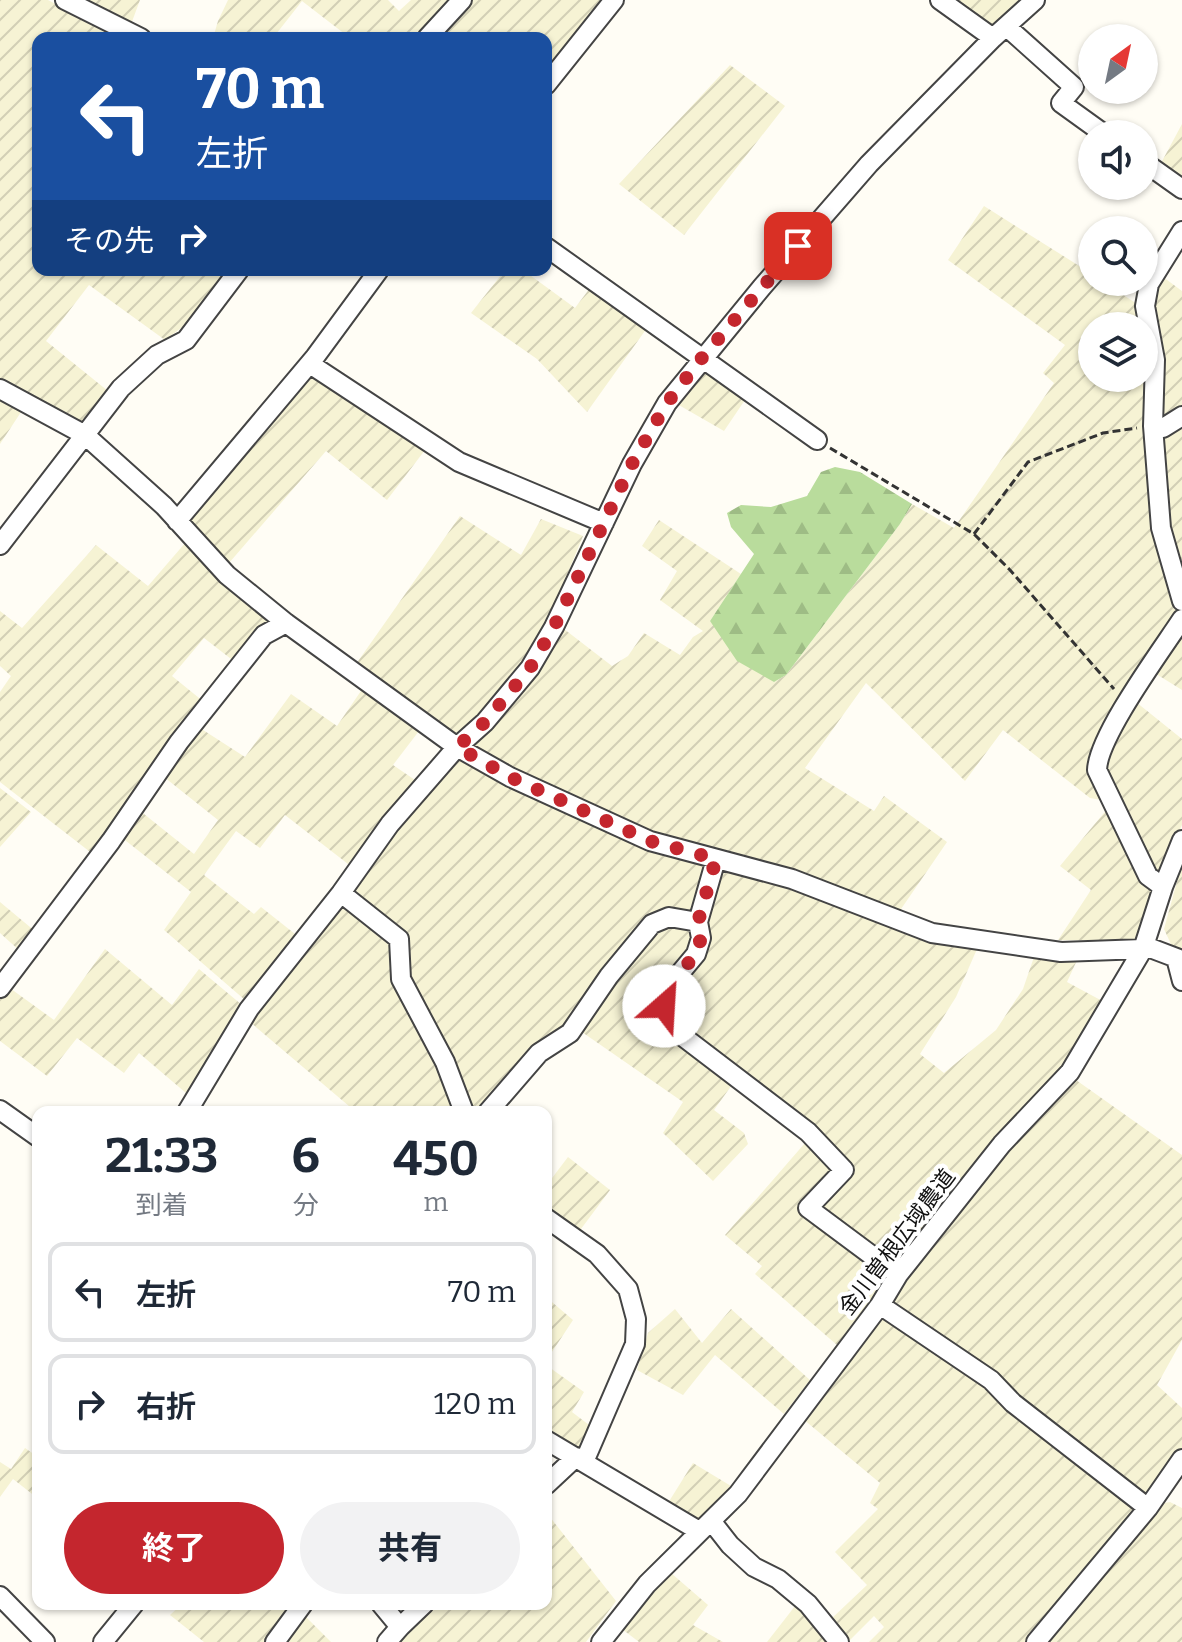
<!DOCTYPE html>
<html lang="ja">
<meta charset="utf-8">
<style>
body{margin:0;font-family:Bitter,"Noto Sans JP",serif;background:#f2f2f3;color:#1f2937;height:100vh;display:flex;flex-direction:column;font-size:30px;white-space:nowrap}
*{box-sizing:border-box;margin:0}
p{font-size:26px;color:#747a83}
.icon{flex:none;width:44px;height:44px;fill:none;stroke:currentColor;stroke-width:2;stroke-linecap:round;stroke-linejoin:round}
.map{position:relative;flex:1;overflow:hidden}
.panel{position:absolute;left:32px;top:1106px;width:520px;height:504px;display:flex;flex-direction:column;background:#fff;border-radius:16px;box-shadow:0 2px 6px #0004}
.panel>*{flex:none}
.banner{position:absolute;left:32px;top:32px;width:520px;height:244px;border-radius:16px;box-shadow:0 2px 6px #0004;background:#1a4fa0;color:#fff;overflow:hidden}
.needle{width:52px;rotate:33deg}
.tools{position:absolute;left:1078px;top:24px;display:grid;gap:16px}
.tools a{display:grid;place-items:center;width:80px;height:80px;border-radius:50%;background:#fff;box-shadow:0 2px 6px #0004;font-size:40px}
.pin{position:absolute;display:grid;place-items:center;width:68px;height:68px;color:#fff;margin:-34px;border-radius:16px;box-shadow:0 4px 12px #0006}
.me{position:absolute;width:88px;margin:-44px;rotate:26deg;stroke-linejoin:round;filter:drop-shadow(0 0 6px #0008)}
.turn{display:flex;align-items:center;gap:28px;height:168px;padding:0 32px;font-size:36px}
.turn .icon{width:104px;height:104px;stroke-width:2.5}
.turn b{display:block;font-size:56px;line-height:68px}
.then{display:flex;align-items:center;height:76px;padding:0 32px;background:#0003;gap:16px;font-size:30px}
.eta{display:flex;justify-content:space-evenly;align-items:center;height:136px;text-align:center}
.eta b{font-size:48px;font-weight:700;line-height:56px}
.cta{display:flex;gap:16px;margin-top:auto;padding:16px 32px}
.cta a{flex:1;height:92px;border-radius:48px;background:#c4262e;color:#fff;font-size:32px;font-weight:700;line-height:92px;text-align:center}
.cta a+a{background:#f2f2f3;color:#1f2937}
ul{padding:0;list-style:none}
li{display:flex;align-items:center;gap:24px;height:100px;margin:0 16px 12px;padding:0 16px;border:4px solid #e0e1e3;border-radius:16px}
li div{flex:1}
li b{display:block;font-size:30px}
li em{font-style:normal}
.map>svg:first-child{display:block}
.farmland{fill:url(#farmland-furrows);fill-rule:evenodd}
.forest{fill:url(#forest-firs)}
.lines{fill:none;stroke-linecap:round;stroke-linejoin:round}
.minor-casing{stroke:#444;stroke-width:22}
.path{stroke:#333;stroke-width:3;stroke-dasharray:8 4;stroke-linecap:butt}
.minor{stroke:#fff;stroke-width:18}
.route{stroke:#c4262e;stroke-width:14;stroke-dasharray:0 25.2}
.labels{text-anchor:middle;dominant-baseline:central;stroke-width:8;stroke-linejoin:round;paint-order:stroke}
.street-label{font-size:22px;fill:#111;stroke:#fff}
</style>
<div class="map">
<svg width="1182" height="1642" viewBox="0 0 1182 1642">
<defs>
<pattern id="farmland-furrows" width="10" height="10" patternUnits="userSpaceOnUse" patternTransform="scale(2)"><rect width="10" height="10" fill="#f6f3d4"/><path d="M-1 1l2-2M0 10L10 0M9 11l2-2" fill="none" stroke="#d2cfb5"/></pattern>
<pattern id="forest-firs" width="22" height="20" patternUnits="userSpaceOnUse" patternTransform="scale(2)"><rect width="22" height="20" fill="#b9dc9c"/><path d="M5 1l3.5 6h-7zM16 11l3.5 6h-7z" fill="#9ebc85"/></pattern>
</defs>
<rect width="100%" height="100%" fill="#fffdf5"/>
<path class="farmland" d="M 0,0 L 48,0 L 119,38 L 38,38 L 38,270 L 227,270 L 188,323 L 165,340 L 89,285 L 46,341 L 108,391 L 83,429 L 0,382 Z
M 75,0 L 140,0 L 130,27 Z
M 228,0 L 388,0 L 399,11 L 411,0 L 456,0 L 421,38 L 350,38 L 302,1 L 273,38 L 213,38 L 218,21 Z
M 470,0 L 608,0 L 546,75 L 546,38 L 435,38 Z
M 948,0 L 1021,0 L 990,30 Z
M 730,65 L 785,106 L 684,235 L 619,184 Z
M 1182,124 L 1182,182 L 1160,165 Z
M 984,206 L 1092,274 L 1092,282 L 1104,282 L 1143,308 L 1151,361 L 1150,440 L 1181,606 L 1179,619 L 1091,757 L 1107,801 L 1090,798 L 1003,730 L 965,781 L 866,683 L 805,768 L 874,811 L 884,796 L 947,842 L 899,912 L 806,875 L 743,856 L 674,842 L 473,751 L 470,744 L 518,698 L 564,629 L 612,666 L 628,656 L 644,633 L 680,655 L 693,637 L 703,631 L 660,600 L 677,571 L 642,546 L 659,520 L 741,574 L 710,621 L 774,682 L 786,675 L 900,524 L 912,504 L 954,528 L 1054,383 L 1043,373 L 1065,345 L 948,260 ZM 1092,326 L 1144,326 L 1144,378 L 1092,378 Z
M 505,270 L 523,270 L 575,308 L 590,288 L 647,328 L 587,412 L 537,359 L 471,313 Z
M 1159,274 L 1182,291 L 1182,411 L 1162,424 L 1150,305 Z
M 705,369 L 747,397 L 724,431 L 677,404 Z
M 311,371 L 425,450 L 387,500 L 326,451 L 229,563 L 186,517 Z
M 0,396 L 23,409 L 0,444 Z
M 1182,421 L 1182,585 L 1164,532 L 1159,435 Z
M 460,516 L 521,555 L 541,519 L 583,536 L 558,597 L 523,663 L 461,734 L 452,734 L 356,664 Z
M 186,542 L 224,585 L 272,622 L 235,662 L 204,638 L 172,676 L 204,702 L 94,855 L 0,782 L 0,692 L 11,676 L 0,666 L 0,611 L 22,628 L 96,545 L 148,586 Z
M 1182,626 L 1182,690 L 1153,672 Z
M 363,688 L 419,731 L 393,765 L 415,780 L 348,864 L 285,815 L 260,848 L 236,831 L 204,875 L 254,914 L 261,907 L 295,934 L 245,1000 L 164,930 L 191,892 L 121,837 L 139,810 L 194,854 L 218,820 L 164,777 L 200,728 L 245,757 L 291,694 L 337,726 Z
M 1136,702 L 1182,739 L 1182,825 L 1157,877 L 1102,769 L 1105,751 Z
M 456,757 L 709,864 L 693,917 L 666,911 L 564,1029 L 483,1112 L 469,1112 L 405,978 L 404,937 L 355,896 L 353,885 L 395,827 Z
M 0,788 L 31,812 L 0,847 Z
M 1108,808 L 1153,893 L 1137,941 L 1058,940 L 1091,890 L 1060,866 Z
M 719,867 L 792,886 L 931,942 L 977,949 L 956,997 L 920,1054 L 944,1073 L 996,1030 L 1023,989 L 1034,957 L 1078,958 L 1067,982 L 1106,1003 L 1067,1063 L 894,1266 L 821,1213 L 820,1204 L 851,1170 L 682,1027 L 672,1009 L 675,984 L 705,916 Z
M 1181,867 L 1182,867 L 1182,955 L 1175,953 L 1164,929 Z
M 0,902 L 36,932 L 21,952 L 0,933 Z
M 342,903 L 390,939 L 451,1087 L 457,1112 L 356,1112 L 250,1022 Z
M 672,925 L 690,932 L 693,941 L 659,1008 L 734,1082 L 714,1110 L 744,1133 L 748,1144 L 713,1181 L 663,1133 L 683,1102 L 579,1030 L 632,955 L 660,926 Z
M 105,949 L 172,1005 L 199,969 L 242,1005 L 186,1093 L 139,1053 L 124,1073 L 77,1038 L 47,1076 L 0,1041 L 0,996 L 7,986 L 54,1020 Z
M 1076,1080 L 1182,1155 L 1182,1340 L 1157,1385 L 1182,1408 L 1182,1450 L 1150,1495 L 1142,1498 L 887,1303 L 1017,1141 Z
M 805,1143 L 835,1170 L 800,1210 L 887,1278 L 837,1345 L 755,1274 L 762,1266 L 725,1235 Z
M 568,1157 L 610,1190 L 578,1233 L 546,1211 L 546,1186 Z
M 546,1297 L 573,1320 L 546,1361 Z
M 675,1309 L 702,1343 L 731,1309 L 810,1380 L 784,1414 L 715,1355 L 683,1395 L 637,1370 L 648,1333 Z
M 880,1315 L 979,1379 L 1002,1406 L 1135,1510 L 1027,1642 L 869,1642 L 884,1627 L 874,1616 L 848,1642 L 830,1620 L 867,1585 L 835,1552 L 878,1509 L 870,1503 L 880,1483 L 803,1419 Z
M 546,1365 L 584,1392 L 572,1412 L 593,1428 L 578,1450 L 546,1431 Z
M 25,1448 L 38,1457 L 38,1495 L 36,1497 L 13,1479 L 0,1497 L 0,1462 L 11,1469 Z
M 693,1463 L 731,1486 L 698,1521 L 668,1503 Z
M 1170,1502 L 1182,1508 L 1182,1642 L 1043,1642 L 1159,1504 Z
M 546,1512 L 616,1601 L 586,1642 L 396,1642 L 431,1604 L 546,1604 Z
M 671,1573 L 708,1605 L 693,1625 L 723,1642 L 639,1642 L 622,1629 Z
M 799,1601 L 835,1642 L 767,1642 Z
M 182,1604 L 297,1604 L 269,1642 L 204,1642 L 170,1615 Z
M 303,1614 L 331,1642 L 283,1642 Z"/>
<path class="forest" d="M 835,467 L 860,472 L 912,504 L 900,524 L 786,675 L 774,682 L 737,661 L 710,621 L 754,554 L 731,527 L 727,513 L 741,505 L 771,507 L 807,496 L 821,472 Z"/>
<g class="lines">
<defs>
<path id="minor" d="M 65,0 L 141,38
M 940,0 L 993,38
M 1007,27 L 1074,87 L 1061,103 L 1104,134
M 427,38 L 462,0
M 546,85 L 614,0
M 1144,162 L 1182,189
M 1182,231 L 1149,284 L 1145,306 L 1155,360 L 1153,426 L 1161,528 L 1182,601
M 546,247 L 817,440
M 310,364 L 459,462 L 604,523
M 0,389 L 85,435 L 164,506 L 227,575 L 286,623 L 457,747 L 510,777 L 650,841 L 792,879 L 932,933 L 1061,952 L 1143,949
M 1153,426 L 1163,428 L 1182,416
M 177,521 L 315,357 L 379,270
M 0,545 L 121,388 L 157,355 L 186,340 L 239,270
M 716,859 L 698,922 L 701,938 L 696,954 L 670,985 L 664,1006 L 677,1032 L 808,1132 L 844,1170 L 808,1208 L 898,1275
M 1163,887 L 1148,876 L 1097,770 C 1098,736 1161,651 1182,619
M 341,893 L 399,939 L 401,979 L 445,1062 L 464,1112
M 1145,946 L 1182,960
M 1176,958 L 1182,981
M 0,988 L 111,841 L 179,742 L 264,635 L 286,623
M 0,1110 L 38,1137
M 187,1112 L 249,1009 L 341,893 L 390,824 L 457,747 L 485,722 L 530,668 L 554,627 L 632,464 L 667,403 L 762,287 L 869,164 L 993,38 L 1035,0
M 488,1112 L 539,1053 L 570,1033 L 609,976 L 652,924 L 669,917 L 698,922
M 546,1218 L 597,1254 L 628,1289 L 636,1319 L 635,1344 L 584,1462
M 880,1305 L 991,1380 L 1013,1403 L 1148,1508
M 546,1440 L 699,1531
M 546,1485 L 576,1457
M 712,1522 L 730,1545 L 754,1567 L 778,1579 L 808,1604 L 839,1642
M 0,1596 L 45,1642
M 381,1604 L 400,1627 L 424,1604
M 103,1642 L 134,1604
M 275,1642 L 303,1604
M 387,1642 L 400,1627
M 601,1642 L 647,1584 L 738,1494 L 880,1305 L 898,1275 L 1002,1144 L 1070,1072 L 1143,949 L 1163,887 L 1182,840
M 1036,1642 L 1148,1508 L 1182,1459"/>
</defs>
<use href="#minor" class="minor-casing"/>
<path class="path" d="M 830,448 L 974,534 L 1010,570 L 1114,689
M 974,534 L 1028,462 L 1103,433 L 1137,428"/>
<use href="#minor" class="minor"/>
</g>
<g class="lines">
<path class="route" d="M 664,1006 L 670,985 L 696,954 L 701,938 L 698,922 L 716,859 L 650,841 L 510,777 L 457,747 L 485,722 L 530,668 L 554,627 L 632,464 L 667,403 L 701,359 L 798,246"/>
</g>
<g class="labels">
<g class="street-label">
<text transform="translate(897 1242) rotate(-53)">金川曽根広域農道</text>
</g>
</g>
</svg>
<div class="tools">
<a><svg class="needle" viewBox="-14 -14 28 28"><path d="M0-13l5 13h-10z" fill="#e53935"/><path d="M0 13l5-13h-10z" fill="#747a83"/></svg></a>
<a><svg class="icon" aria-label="sound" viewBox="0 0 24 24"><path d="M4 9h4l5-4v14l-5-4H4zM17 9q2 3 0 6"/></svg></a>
<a><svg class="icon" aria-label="search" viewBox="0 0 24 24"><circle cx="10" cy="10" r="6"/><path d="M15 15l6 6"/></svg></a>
<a><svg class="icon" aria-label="layers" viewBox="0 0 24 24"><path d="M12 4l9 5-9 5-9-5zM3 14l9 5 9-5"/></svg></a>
</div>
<div class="pin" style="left:798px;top:246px;background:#d93025"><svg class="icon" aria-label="arrive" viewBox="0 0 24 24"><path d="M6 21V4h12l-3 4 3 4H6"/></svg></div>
<svg class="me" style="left:664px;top:1006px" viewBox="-20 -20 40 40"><circle r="19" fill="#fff"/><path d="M0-13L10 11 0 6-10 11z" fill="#c4262e"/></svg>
<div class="banner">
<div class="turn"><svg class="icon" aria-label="left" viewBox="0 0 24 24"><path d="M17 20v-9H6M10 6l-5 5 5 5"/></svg><div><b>70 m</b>左折</div></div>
<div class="then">その先<svg class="icon" aria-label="right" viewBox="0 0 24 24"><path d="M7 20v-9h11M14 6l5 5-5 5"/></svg></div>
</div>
<section class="panel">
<div class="eta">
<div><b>21:33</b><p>到着</p></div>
<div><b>6</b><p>分</p></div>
<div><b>450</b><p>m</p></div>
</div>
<ul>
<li><svg class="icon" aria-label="left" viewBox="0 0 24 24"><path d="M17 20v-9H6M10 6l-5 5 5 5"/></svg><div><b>左折</b></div><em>70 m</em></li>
<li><svg class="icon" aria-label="right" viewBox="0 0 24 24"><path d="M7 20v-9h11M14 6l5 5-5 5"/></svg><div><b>右折</b></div><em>120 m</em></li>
</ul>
<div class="cta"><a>終了</a><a>共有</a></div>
</section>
</div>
